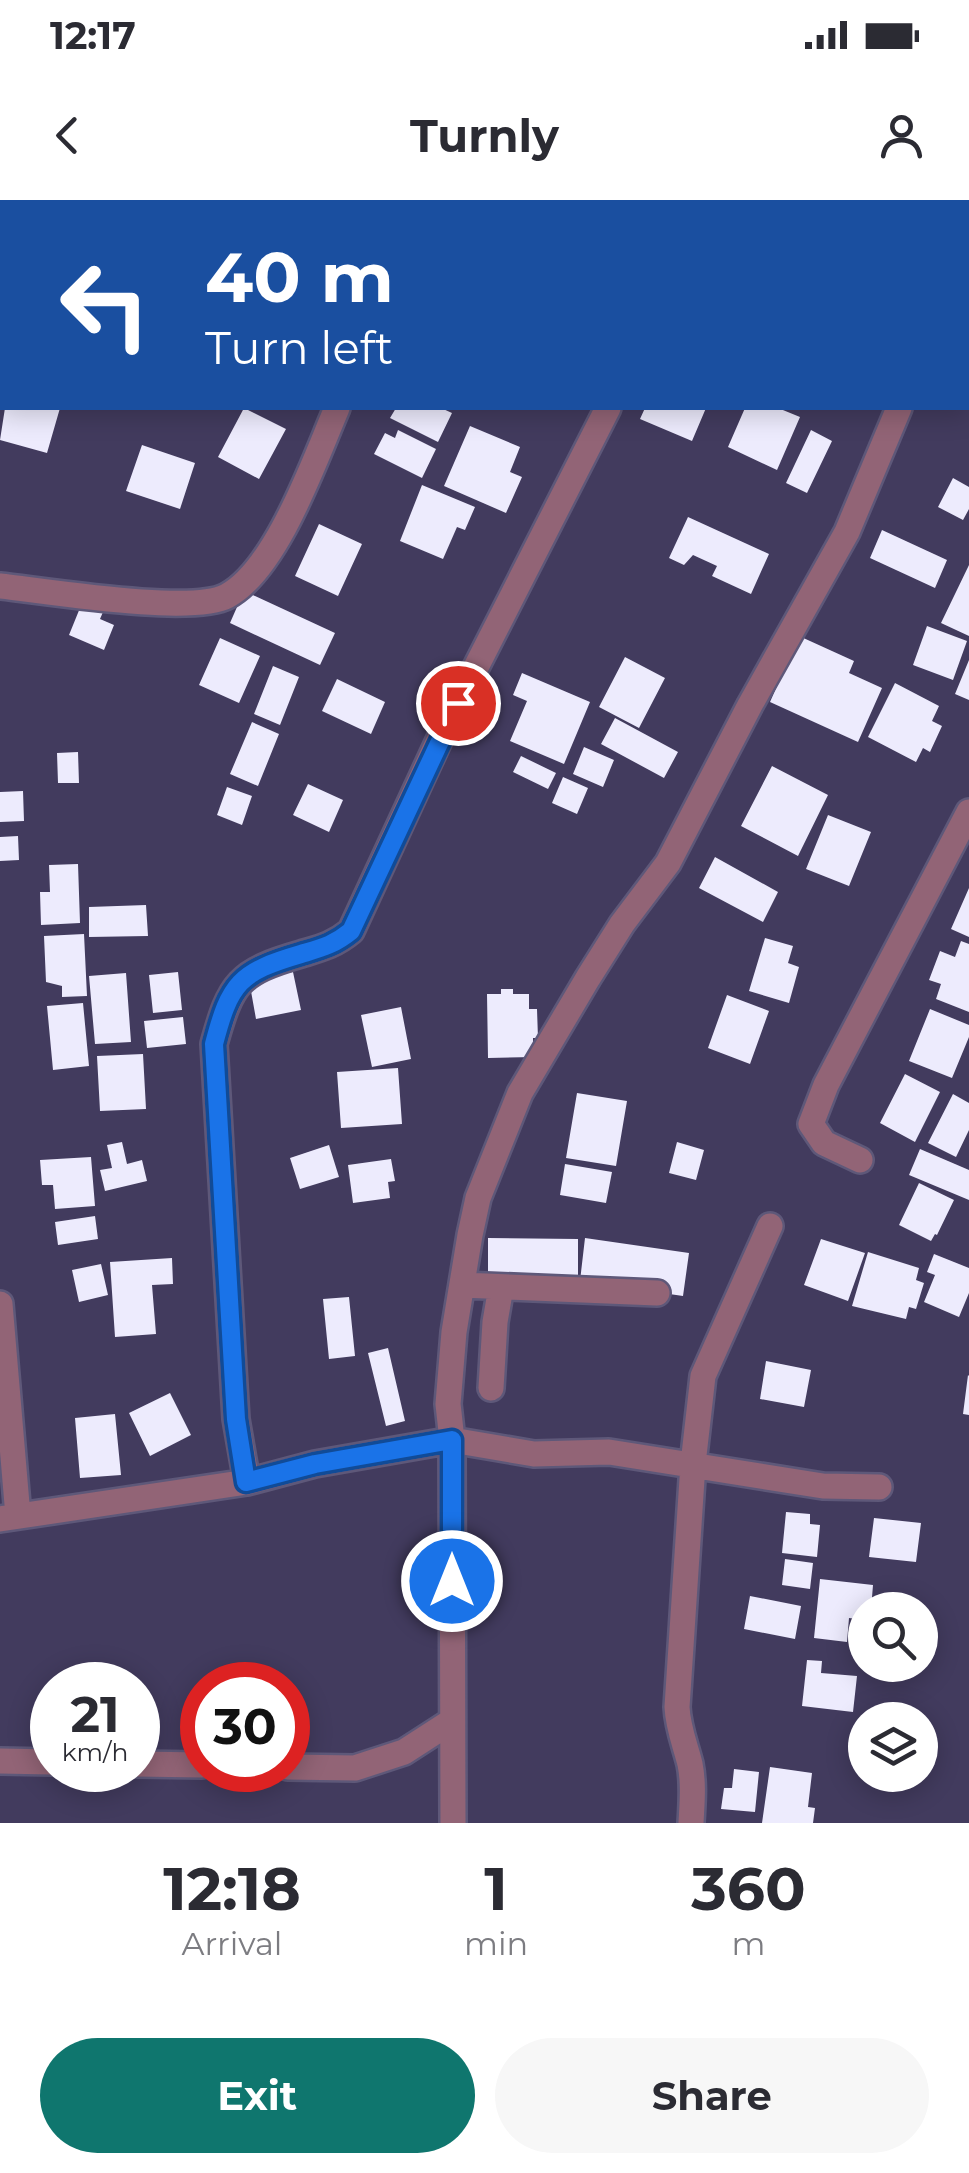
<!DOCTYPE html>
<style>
body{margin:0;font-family:Montserrat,sans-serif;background:#f7f7f7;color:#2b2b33;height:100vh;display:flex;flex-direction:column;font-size:38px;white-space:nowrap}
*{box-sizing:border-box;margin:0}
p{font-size:32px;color:#7c7c81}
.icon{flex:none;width:55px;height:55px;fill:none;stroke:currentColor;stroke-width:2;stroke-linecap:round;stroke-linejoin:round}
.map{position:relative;height:1623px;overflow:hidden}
.details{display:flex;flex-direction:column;background:#fff;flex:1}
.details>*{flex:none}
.guide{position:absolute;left:0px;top:0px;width:970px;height:210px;box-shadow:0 5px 25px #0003;background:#1a4fa0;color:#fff;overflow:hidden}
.controls{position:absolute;left:848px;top:1392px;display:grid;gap:20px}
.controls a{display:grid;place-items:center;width:90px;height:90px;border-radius:50%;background:#fff;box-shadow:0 5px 25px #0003;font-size:50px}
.speed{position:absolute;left:30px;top:1462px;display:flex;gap:20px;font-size:50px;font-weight:700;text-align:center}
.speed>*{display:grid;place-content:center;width:130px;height:130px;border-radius:50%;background:#fff;box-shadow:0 5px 25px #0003;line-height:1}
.speed small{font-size:25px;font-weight:400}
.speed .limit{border:15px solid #d22;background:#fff;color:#111}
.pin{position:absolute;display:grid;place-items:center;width:85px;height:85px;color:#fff;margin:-42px;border:5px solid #fff;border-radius:50%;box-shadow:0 2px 10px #0007}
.me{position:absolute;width:110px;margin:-55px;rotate:0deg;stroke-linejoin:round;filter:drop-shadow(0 0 8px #0008)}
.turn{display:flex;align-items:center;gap:35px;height:210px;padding:0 40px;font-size:45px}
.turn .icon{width:130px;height:130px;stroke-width:2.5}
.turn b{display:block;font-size:70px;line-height:85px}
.eta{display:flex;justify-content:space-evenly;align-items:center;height:170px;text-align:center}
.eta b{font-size:60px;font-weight:700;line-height:70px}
.primary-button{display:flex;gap:20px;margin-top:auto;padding:20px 40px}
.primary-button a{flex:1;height:115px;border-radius:60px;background:#0f766e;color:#fff;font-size:40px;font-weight:700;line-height:115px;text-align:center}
.primary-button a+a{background:#f7f7f7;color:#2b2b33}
.status{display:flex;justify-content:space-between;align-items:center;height:70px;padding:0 50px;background:#fff;direction:ltr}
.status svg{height:28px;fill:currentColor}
header{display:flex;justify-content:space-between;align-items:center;height:130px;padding:0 40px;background:#fff;font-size:45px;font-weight:700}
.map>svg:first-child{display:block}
.building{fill:#edebfd}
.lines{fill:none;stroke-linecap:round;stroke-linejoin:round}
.minor-casing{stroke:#5e5879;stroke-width:30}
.minor{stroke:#926476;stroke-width:25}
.route-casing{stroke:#114b97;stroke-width:25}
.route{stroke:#1a73e8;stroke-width:18}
</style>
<div class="status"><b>12:17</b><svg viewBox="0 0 49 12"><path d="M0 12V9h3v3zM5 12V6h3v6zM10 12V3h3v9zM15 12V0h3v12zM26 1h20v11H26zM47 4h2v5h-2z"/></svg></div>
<header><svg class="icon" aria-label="back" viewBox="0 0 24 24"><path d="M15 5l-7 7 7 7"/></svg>Turnly<svg class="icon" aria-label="person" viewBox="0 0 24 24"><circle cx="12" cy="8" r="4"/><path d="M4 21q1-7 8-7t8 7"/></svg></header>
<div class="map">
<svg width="969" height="1623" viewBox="0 0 969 1623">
<rect width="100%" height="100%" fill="#423b5e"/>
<path class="building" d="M 5,208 L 60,208 L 47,253 L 0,240 Z
M 244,208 L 286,229 L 259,279 L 218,257 Z
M 396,208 L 441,208 L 452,213 L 438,242 L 390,218 Z
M 645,208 L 706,208 L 692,241 L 640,219 Z
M 745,208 L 778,208 L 800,217 L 777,270 L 728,247 Z
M 470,226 L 520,247 L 510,272 L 522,277 L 506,313 L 444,286 Z
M 398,230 L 436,249 L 422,278 L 374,254 L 385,233 L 395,238 Z
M 811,230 L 832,241 L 807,293 L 786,283 Z
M 142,245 L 195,263 L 180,309 L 126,291 Z
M 953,278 L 969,287 L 969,309 L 963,320 L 938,307 Z
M 422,285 L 475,307 L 465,330 L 457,327 L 443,359 L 400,341 Z
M 688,317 L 769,354 L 751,394 L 712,376 L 717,366 L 693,355 L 684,365 L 669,358 Z
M 319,324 L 362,344 L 338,396 L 295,376 Z
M 882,330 L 947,360 L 935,388 L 870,358 Z
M 969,365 L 969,436 L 941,423 Z
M 244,391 L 335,433 L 320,465 L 230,423 Z
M 82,403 L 103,412 L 100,419 L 114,425 L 104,450 L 69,435 Z
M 927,426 L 967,441 L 953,480 L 913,465 Z
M 799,436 L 854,461 L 849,473 L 882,488 L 858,542 L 770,502 Z
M 220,438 L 260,456 L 239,503 L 199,485 Z
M 625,457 L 665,478 L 639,528 L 599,507 Z
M 969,460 L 969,500 L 955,494 Z
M 273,466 L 299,477 L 280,525 L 254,514 Z
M 522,473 L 590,502 L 564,564 L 510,541 L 527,501 L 513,495 Z
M 337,479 L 385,502 L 371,534 L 322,511 Z
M 895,483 L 939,506 L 932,521 L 942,526 L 930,552 L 923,548 L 916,562 L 868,537 Z
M 615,518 L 678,552 L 664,578 L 601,544 Z
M 252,522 L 279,534 L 258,586 L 230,574 Z
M 584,547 L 614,560 L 603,587 L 573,574 Z
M 78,552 L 79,583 L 58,583 L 57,553 Z
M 521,556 L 556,573 L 548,589 L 513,572 Z
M 772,566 L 828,595 L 798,656 L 741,626 Z
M 563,577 L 588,588 L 577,614 L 552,603 Z
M 308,584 L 343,600 L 329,632 L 293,615 Z
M 227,587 L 252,596 L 242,625 L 217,615 Z
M 23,591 L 24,621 L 0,622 L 0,592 Z
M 828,615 L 871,632 L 849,686 L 806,669 Z
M 18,636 L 19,660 L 0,661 L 0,637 Z
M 715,657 L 778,692 L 763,722 L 699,688 Z
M 78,664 L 80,723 L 41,725 L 40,692 L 50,692 L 49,665 Z
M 969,688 L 969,737 L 951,729 Z
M 146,705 L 148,736 L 89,737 L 89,707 Z
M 84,734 L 87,796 L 62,797 L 62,786 L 46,782 L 44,736 Z
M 765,738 L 793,746 L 788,763 L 799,767 L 789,803 L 749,791 Z
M 961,741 L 969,744 L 969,812 L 936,799 L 941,784 L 929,780 L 940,751 L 955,757 Z
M 178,772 L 182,810 L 153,813 L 149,775 Z
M 293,772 L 301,810 L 256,819 L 249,780 Z
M 126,773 L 131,842 L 95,844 L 89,776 Z
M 501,789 L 513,789 L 513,794 L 529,794 L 529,809 L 537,809 L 538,838 L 533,838 L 533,857 L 488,858 L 487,794 L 501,794 Z
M 727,795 L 769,811 L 750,864 L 708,848 Z
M 83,803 L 89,866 L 53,870 L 47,806 Z
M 401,807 L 411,859 L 372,867 L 361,815 Z
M 930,809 L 969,825 L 969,837 L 952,878 L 909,861 Z
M 183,817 L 186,844 L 147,848 L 144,821 Z
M 143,854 L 146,909 L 100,911 L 97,856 Z
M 398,868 L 402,924 L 341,928 L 337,872 Z
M 905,874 L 940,892 L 915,942 L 880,923 Z
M 577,893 L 627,901 L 616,966 L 566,958 Z
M 953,894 L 969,903 L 969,930 L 956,957 L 928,943 Z
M 122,942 L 127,964 L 142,960 L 147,981 L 105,991 L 100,970 L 112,968 L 107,945 Z
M 677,942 L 704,950 L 696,980 L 669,973 Z
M 329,945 L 339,977 L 300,989 L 290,958 Z
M 920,949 L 969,970 L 969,1000 L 909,975 Z
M 91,957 L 95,1006 L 55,1009 L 53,985 L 42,985 L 40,960 Z
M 391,959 L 395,981 L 388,982 L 390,998 L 353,1003 L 348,965 Z
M 565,964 L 612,972 L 606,1003 L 560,995 Z
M 919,983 L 954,1000 L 937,1035 L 935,1034 L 931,1041 L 899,1025 Z
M 95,1016 L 98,1039 L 58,1045 L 55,1022 Z
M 488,1038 L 578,1039 L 578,1076 L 488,1075 Z
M 585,1038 L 689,1053 L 683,1096 L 580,1081 Z
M 821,1039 L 865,1053 L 848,1101 L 804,1085 Z
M 868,1052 L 919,1068 L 916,1080 L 924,1083 L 916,1109 L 909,1107 L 906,1119 L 852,1106 Z
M 934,1054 L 969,1068 L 969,1093 L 959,1117 L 924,1102 L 935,1075 L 927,1072 Z
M 172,1058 L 173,1084 L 152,1085 L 156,1134 L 115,1137 L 110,1062 Z
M 101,1064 L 108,1095 L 79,1102 L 72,1070 Z
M 349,1097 L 355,1156 L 329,1159 L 323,1099 Z
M 388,1148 L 405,1221 L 386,1226 L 368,1153 Z
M 766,1161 L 811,1170 L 804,1207 L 760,1199 Z
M 968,1175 L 969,1176 L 969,1215 L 963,1214 Z
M 170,1193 L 191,1235 L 150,1256 L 129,1213 Z
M 115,1214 L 121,1275 L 80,1278 L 75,1218 Z
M 786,1312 L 810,1314 L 810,1324 L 820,1325 L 817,1357 L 782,1353 Z
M 874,1318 L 921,1323 L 916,1362 L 869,1357 Z
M 785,1359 L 813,1363 L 810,1389 L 782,1385 Z
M 820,1379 L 873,1385 L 871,1410 L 865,1410 L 865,1420 L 849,1418 L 847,1442 L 814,1438 Z
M 750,1396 L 801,1406 L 795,1439 L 744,1429 Z
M 807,1460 L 822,1461 L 821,1473 L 857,1476 L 853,1512 L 802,1506 Z
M 770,1567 L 812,1573 L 808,1607 L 815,1608 L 813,1623 L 762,1623 Z
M 734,1569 L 759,1572 L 755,1612 L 721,1609 L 724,1588 L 732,1588 Z"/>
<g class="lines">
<defs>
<path id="minor" d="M 186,2 L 187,0
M 434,2 L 435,0
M 720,2 L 720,0
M 968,66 L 969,63
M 0,163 L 2,163
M 0,386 C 46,391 192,415 227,396 C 277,369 315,259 337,208
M 860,960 L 824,943 L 811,924 L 826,885 L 969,612
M 462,1085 L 657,1093
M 0,1104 L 18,1316
M 491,1188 L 495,1122 L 501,1087
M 247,1282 L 236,1219 L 214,844 C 231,783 238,772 301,754 C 321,748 334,745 351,731 L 442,534 L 608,208
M 0,1319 L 247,1282 L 315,1264 L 452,1240 L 534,1254 L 609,1252 L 823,1286 L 879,1287
M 0,1561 L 52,1562
M 138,1564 L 202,1565
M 288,1567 L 355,1568 L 404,1552 L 452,1521
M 453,1623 L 452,1240 L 448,1204 L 454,1132 L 470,1035 L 478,998 L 520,893 L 588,778 L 622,724 L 668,663 L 750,505 L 847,332 L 899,208
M 691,1623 C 692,1603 694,1584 690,1564 C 685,1544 678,1528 677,1507 L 693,1264 L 703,1176 L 770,1026"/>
</defs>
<use href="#minor" class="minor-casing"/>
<use href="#minor" class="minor"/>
</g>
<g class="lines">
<defs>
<path id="route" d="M 452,1381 L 452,1240 L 315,1264 L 246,1282 L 236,1219 L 214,844 C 230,783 239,772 301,754 C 321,748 334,745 351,731 L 458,503"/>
</defs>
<use href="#route" class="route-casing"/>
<use href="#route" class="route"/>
</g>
</svg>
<div class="controls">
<a><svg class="icon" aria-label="search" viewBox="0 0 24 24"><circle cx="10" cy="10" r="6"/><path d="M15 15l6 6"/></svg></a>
<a><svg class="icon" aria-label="layers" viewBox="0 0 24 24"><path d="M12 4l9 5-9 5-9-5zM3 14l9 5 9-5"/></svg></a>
</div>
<div class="speed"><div>21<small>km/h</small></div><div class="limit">30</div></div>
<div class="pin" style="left:458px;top:503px;background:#d93025"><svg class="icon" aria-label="arrive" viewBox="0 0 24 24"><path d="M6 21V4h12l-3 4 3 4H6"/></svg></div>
<svg class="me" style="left:452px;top:1381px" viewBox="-20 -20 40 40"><circle r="17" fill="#1a73e8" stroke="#fff" stroke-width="3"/><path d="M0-11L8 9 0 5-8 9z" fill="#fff"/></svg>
<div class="guide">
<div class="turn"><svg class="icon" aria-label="left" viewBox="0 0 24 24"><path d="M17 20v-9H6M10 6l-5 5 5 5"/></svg><div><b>40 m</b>Turn left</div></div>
</div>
</div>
<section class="details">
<div class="eta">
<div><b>12:18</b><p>Arrival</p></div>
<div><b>1</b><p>min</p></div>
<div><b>360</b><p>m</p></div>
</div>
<div class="primary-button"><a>Exit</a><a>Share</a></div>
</section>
